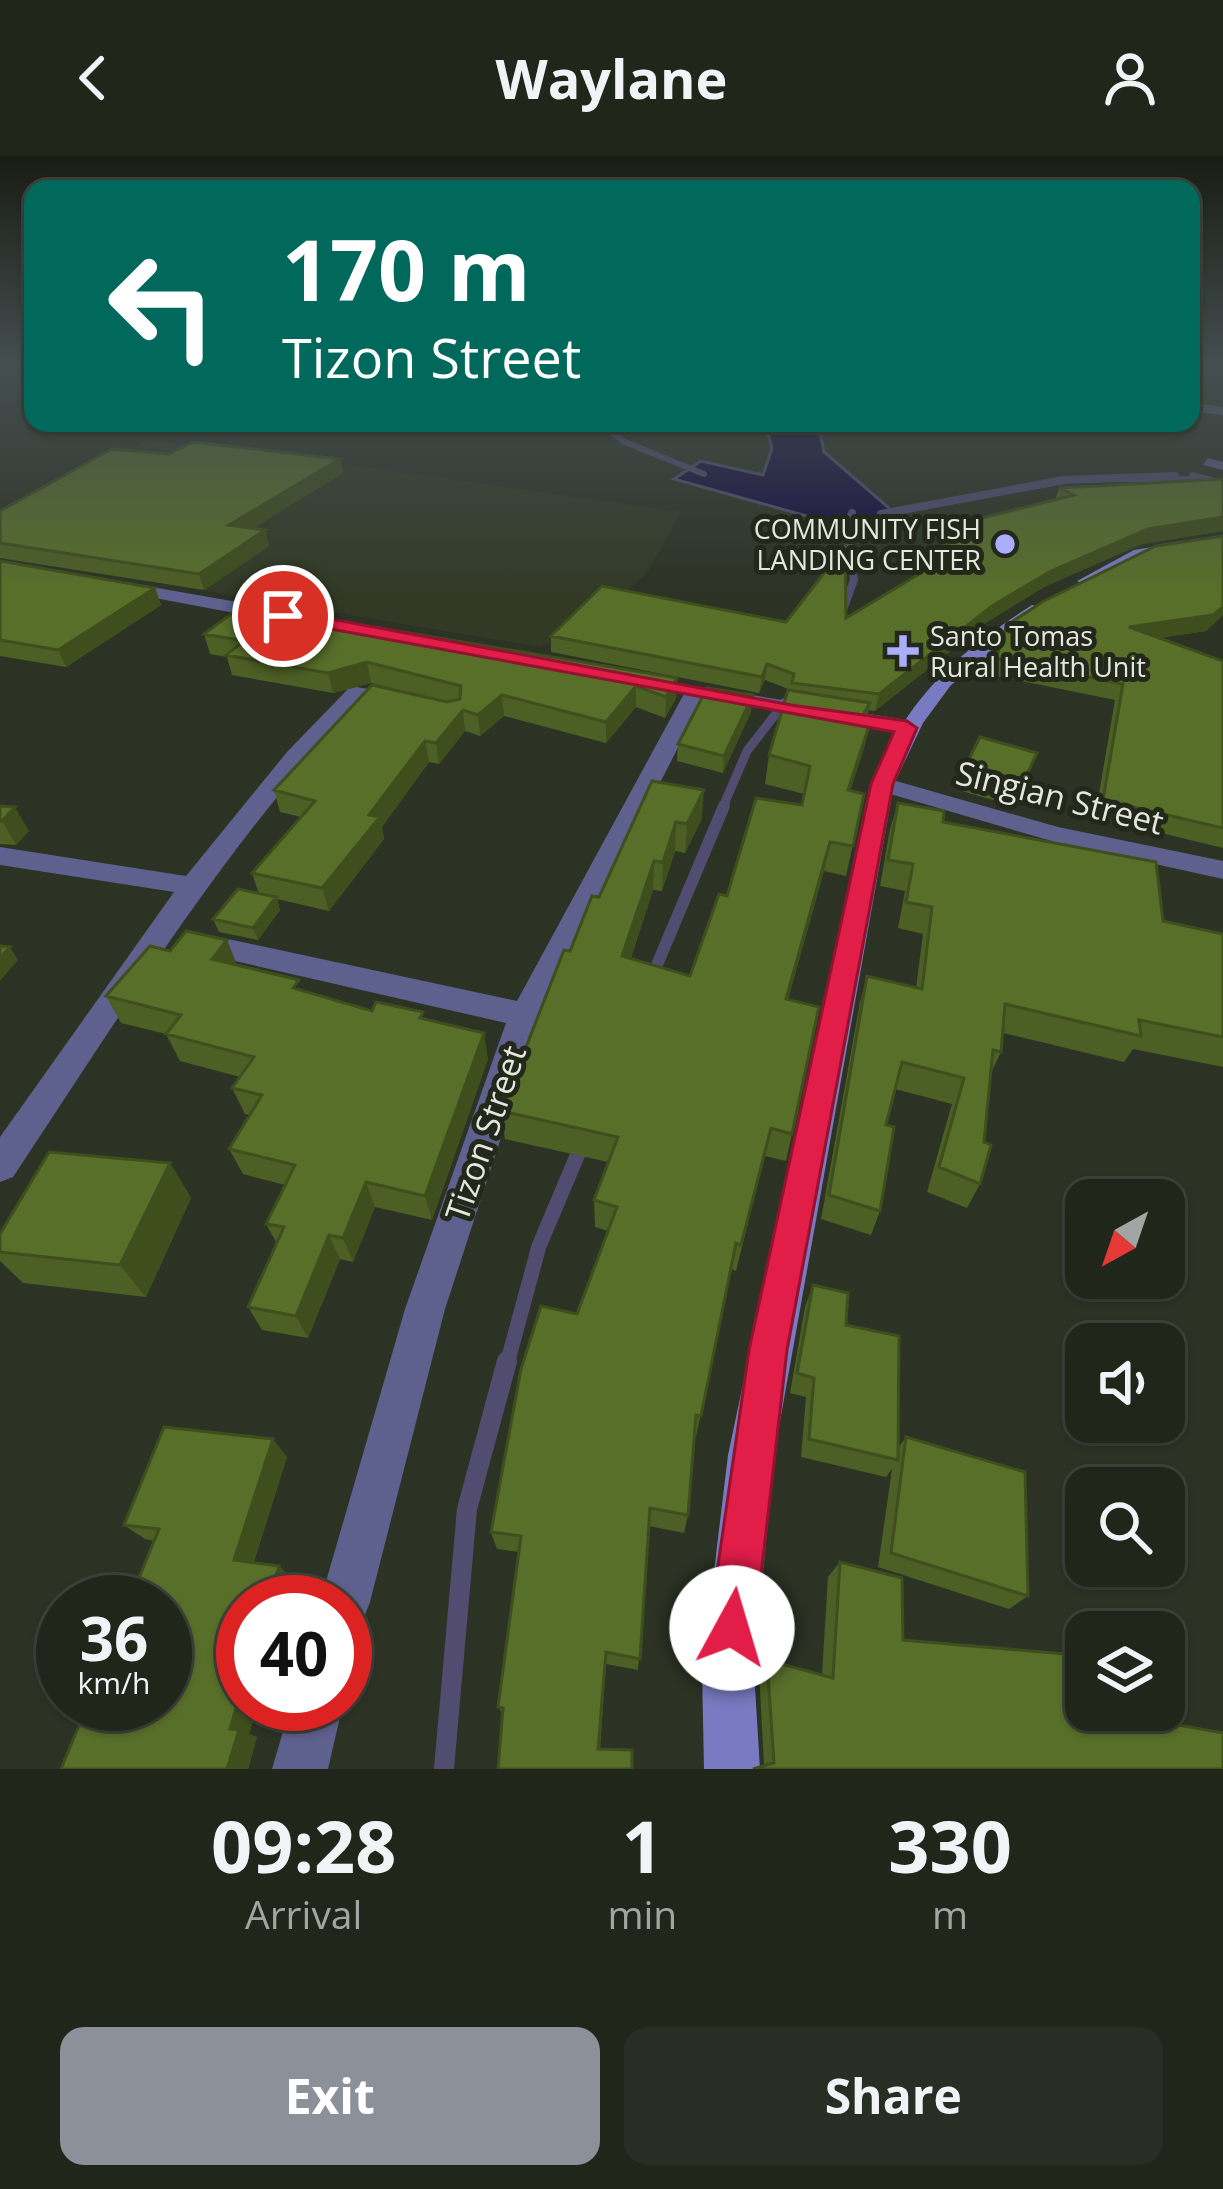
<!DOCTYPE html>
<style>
body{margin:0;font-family:"Open Sans",sans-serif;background:#292e24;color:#f1f3f6;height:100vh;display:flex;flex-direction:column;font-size:45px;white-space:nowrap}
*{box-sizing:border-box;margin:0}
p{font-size:39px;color:#a2a5a3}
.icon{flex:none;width:66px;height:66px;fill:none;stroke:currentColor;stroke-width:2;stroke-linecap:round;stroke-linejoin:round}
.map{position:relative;height:1613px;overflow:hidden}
.side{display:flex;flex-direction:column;background:#21261b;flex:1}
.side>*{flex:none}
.guide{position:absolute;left:24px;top:24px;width:1176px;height:252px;border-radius:24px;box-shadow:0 3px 9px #0004,0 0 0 3px #3e433a;background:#00695c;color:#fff;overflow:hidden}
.needle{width:78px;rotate:220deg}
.tools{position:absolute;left:1065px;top:1023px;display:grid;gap:24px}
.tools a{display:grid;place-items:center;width:120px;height:120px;border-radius:24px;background:#21261b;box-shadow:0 3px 9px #0004,0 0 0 3px #3e433a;font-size:60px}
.speed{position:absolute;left:36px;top:1419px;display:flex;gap:24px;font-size:60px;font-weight:700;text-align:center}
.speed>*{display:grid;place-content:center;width:156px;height:156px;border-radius:50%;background:#21261b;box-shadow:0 3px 9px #0004,0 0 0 3px #3e433a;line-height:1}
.speed small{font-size:30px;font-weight:400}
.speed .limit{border:18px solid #d22;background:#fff;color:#111}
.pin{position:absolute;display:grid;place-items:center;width:102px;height:102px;color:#fff;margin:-51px;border:6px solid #fff;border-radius:50%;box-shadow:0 3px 12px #0007}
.me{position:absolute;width:132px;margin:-66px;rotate:6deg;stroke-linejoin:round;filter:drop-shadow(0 0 9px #0008)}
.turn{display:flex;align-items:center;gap:42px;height:252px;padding:0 60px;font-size:54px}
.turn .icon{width:156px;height:156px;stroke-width:2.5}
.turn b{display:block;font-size:84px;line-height:102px}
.eta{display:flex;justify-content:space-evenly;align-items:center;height:204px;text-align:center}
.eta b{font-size:72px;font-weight:700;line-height:84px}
.primary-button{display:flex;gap:24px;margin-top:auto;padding:24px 60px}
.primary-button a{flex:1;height:138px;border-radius:24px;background:#8c9099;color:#fff;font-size:48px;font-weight:700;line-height:138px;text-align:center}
.primary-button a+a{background:#292e24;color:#f1f3f6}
header{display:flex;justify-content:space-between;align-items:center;height:156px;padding:0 60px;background:#21261b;font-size:54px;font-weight:700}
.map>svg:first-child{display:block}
.built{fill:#323a26}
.water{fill:#140a42;stroke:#524c71;stroke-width:3}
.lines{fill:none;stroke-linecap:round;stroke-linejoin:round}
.stream-far5{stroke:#524c71;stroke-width:6}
.stream-far4{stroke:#524c71;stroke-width:8}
.stream-far3{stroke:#524c71;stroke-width:9}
.stream-far2{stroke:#524c71;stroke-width:12}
.stream-far1{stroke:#524c71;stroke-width:15}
.stream{stroke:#524c71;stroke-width:20}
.street{fill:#5e608d;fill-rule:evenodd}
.secondary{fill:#787ac2;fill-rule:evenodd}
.wall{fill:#4c5f24}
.shaded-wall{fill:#3e4e1d}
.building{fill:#586f2a;stroke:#3e4e1d;stroke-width:3}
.route{fill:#e11d48;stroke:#92132f;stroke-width:3}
.poi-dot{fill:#abaffb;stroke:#23281a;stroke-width:4.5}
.labels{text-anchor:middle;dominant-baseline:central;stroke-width:10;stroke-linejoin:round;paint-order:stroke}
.far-poi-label{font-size:27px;fill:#e3e7de;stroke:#23281a;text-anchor:end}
.street-label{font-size:33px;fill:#e3e7de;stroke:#23281a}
</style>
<header><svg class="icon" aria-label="back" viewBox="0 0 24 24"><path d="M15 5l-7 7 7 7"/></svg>Waylane<svg class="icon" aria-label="person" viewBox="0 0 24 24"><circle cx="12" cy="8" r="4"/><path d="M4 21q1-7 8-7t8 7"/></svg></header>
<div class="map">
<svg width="1223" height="1613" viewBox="0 0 1223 1613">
<rect width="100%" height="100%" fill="#2c3224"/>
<path class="built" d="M 146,284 L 337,307 L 681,356 L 648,415 L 595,469 L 540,491 L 0,400 L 0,371 Z"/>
<path class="water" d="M 765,267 L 826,267 L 819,271 L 824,296 L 896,358 L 886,368 L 846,371 L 674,323 L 701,305 L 763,319 L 772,292 Z"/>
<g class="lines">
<path class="stream-far5" d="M 598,267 L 625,286 L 704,318
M 1080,323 L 1205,323"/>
<path class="stream-far4" d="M 1193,320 L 1223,328
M 881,358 L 1064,324 L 1175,320
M 841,459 L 854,424 L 846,371 L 852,357"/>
<path class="stream-far3" d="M 722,653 L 747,595 L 785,546"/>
<path class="stream-far2" d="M 651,823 L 724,650"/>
<path class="stream-far1" d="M 507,1208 L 539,1090 L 583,986"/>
<path class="stream" d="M 444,1613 L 467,1353 L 507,1205"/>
<path class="street" d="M 1191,247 L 1223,251 L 1223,259 L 1191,255 Z
M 1208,302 L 1223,306 L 1223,314 L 1203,309 Z
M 118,425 L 278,453 L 288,459 L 278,465 L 112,434 L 112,426 Z
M 696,530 L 907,564 L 918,571 L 907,578 L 704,541 L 541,859 L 445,1153 L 370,1446 L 363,1464 L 345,1471 L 345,1446 L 320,1446 L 405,1153 L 506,867 L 191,795 L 176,785 L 191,775 L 517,845 L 685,536 Z
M 356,531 L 404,538 L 415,545 L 404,552 L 361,545 C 225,688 122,857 13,1021 L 0,1026 L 0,981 L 174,736 L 0,709 L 0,691 L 186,720 L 287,596 L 348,533 Z
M 882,621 L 1058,671 L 1223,705 L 1223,723 L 1055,686 L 873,633 L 870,628 Z
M 291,1548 L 343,1548 L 328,1613 L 272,1613 Z"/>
<path class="secondary" d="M 1223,379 L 1223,389 L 1145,402 L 1086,430 L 1077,425 L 1134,394 Z
M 1032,449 L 1049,453 L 951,529 L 923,567 L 894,628 L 774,1299 L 754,1515 L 760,1613 L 704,1613 L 702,1515 L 728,1299 L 870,628 C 911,540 951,501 1032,449 Z"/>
</g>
<path class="wall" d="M 169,298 L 340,303 L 343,317 L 253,372 L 265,374 L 269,390 L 204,434 L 0,402 L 0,355 Z
M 1223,323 L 1223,375 L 1142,388 L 1046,430 L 987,466 L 875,555 L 868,554 L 865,589 L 850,635 L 864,638 L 846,720 L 824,715 L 788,843 L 792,978 L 786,1005 L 765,1000 L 736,1115 L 731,1113 L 696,1281 L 694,1280 L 688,1359 L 684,1377 L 649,1370 L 638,1514 L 606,1508 L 600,1593 L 632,1613 L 502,1557 L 498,1551 L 519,1396 L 497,1393 L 491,1376 L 608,1075 L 595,1071 L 594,1044 L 608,1006 L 505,983 L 501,955 L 570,795 L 599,741 L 652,625 L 702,662 L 685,697 L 675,695 L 662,735 L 653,734 L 631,802 L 690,820 L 727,740 L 802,649 L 804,638 L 765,628 L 769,599 L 791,534 L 765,524 L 759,537 L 551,496 L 551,480 L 846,462 L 932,410 L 930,409 L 933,394 L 961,383 L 958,381 L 962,367 L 1055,344 L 1059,332 Z
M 1223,380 L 1223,459 L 1206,475 L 1159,482 L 1223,505 L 1223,692 L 1095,661 L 1115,544 L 991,519 L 1007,469 Z
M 0,405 L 155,432 L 161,449 L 66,511 L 0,500 Z
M 204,478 L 677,522 L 676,542 L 665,562 L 636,551 L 606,587 L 504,560 L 480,580 L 465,575 L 439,608 L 429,606 L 382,671 L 384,683 L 329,755 L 277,743 L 280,754 L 258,784 L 219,776 L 213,763 L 259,738 L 252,717 L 301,661 L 280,656 L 274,634 L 440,545 L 371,527 L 333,537 L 232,519 L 227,501 L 210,498 Z
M 751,556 L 723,617 L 677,605 L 678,588 Z
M 1037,597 L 1014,650 L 958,634 L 966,609 Z
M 898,647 L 1163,765 L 1223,778 L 1223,911 L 1133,893 L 1124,906 L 1003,877 L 1001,896 L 990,919 L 980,1028 L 967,1052 L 927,1036 L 952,948 L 895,933 L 886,969 L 880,1055 L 871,1079 L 821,1063 L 860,846 L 867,820 L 916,832 L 923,778 L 898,772 L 905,735 L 880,730 L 890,673 Z
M 0,650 L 29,675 L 16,689 L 0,688 Z
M 238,809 L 303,835 L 372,855 L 424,863 L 488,903 L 432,1064 L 375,1051 L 353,1106 L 340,1103 L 308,1182 L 262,1174 L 248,1151 L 277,1088 L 266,1068 L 285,1029 L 243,1018 L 229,993 L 250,959 L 245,958 L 232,932 L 240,921 L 180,905 L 166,878 L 121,867 L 106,840 Z
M 170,1007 L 191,1042 L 146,1141 L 23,1127 L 0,1105 L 0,1078 Z
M 813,1129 L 846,1169 L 898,1292 L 906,1281 L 1028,1440 L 1009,1453 L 878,1411 L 892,1313 L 886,1321 L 801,1301 L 806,1241 L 790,1237 L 805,1151 Z
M 287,1301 L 254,1406 L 294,1423 L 287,1446 L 243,1446 L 243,1548 L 258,1548 L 249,1578 L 257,1581 L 248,1613 L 61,1613 L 154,1385 L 145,1383 L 124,1369 Z
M 840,1406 L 903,1484 L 1077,1551 L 1223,1613 L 752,1613 L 764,1609 L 759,1515 L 767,1504 L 822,1519 L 828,1421 Z"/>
<path class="shaded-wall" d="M 340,303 L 343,317 L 233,384 L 229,369 Z
M 1223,361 L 1223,375 L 1142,388 L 1046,430 L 987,466 L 875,555 L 879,538 L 992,450 L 1051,415 L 1148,373 Z
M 265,374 L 269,390 L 204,434 L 199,418 Z
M 155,432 L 161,449 L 66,511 L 58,494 Z
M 1223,451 L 1223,459 L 1206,475 L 1122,487 L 1129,471 Z
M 367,506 L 371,527 L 333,537 L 328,517 Z
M 767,508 L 765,524 L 759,537 L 762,521 Z
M 677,522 L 676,542 L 665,562 L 666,541 Z
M 636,530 L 636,551 L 606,587 L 606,566 Z
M 502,539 L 504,560 L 480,580 L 478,559 Z
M 753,539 L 751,556 L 723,617 L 724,600 Z
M 463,554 L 465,575 L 439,608 L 436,587 Z
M 872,561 L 865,589 L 841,663 L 848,634 Z
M 425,585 L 429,606 L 382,671 L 384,683 L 329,755 L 322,732 L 369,659 Z
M 704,634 L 702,662 L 685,697 L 687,668 Z
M 15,651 L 29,675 L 16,689 L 2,665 Z
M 676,666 L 675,695 L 662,735 L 663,706 Z
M 830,686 L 824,715 L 780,872 L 786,843 Z
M 654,705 L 653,734 L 622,829 L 622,800 Z
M 276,741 L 280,754 L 258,784 L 253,772 Z
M 227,784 L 238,811 L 212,803 Z
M 10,791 L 18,804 L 0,825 L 0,802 Z
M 484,877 L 488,903 L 432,1064 L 425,1040 Z
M 170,1007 L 191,1042 L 146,1141 L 120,1109 Z
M 366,1026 L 375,1051 L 353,1106 L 343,1082 Z
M 329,1079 L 340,1103 L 308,1182 L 296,1160 Z
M 273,1283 L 287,1301 L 250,1417 L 234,1404 Z
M 279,1410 L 294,1423 L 287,1446 L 268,1446 Z
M 243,1529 L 243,1548 L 258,1548 L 249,1578 L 257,1581 L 248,1613 L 227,1613 L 230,1573 Z"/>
<path class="building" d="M 193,286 L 340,303 L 229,369 L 265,374 L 199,418 L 0,387 L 0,355 L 112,293 L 169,298 Z
M 1223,323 L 1223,361 L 1148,373 L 1051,415 L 992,450 L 879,538 L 792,527 L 794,518 L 767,508 L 762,521 L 551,480 L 602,430 L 786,466 L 845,390 L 846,462 L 949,400 L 933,394 L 979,375 L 962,367 L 1074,339 L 1059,332 Z
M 1223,380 L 1223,451 L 1213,459 L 1129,471 L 1223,505 L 1223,672 L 1103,644 L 1123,528 L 996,502 L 1007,469 L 1044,445 L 1156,390 Z
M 0,405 L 155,432 L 58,494 L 0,484 Z
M 243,449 L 677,522 L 666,541 L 636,530 L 606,566 L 502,539 L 478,559 L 463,554 L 436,587 L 425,585 L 369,659 L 380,661 L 322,732 L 252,717 L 315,645 L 274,634 L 372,529 L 447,546 L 460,543 L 461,530 L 367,506 L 328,517 L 226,499 L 244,485 L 204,478 Z
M 707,532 L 753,539 L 724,600 L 678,588 Z
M 788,534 L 870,547 L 863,559 L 872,561 L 848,634 L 864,638 L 853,690 L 830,686 L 786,843 L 819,851 L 792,978 L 771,972 L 741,1089 L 736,1087 L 701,1260 L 696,1259 L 688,1359 L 650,1352 L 640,1503 L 606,1496 L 598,1593 L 632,1594 L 632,1613 L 498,1613 L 503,1552 L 498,1551 L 521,1380 L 491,1376 L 521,1213 L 541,1150 L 577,1158 L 617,1051 L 594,1044 L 618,981 L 501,955 L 564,794 L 570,795 L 592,740 L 599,741 L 652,625 L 704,634 L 687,668 L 676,666 L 663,706 L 654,705 L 622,800 L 690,820 L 719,738 L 727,740 L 756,642 L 802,649 L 810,610 L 769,599 Z
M 980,581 L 1037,597 L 1024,625 L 966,609 Z
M 898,647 L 944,655 L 943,666 L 1156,706 L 1163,765 L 1223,778 L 1223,881 L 1139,864 L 1141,880 L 1005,848 L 1001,896 L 993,894 L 984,986 L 991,989 L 980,1028 L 939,1011 L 964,922 L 902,906 L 886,969 L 894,971 L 880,1055 L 829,1039 L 867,820 L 922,833 L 932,751 L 906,746 L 913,708 L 888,704 Z
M 0,650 L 15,651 L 2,665 L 0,665 Z
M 238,733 L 276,741 L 253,772 L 213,763 Z
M 186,775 L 227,784 L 212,803 L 299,824 L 293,832 L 372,855 L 376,846 L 423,856 L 420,862 L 484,877 L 425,1040 L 366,1026 L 343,1082 L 329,1079 L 296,1160 L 248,1151 L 284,1071 L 266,1068 L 295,1009 L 229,993 L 262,939 L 232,932 L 254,901 L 166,878 L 181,859 L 106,840 L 150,790 L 170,795 Z
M 0,790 L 10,791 L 0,802 Z
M 49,996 L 170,1007 L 120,1109 L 0,1096 L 0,1078 Z
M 813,1129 L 848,1137 L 846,1169 L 899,1180 L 898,1304 L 809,1283 L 814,1222 L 797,1217 Z
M 164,1271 L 273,1283 L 234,1404 L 279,1410 L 268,1446 L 243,1446 L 243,1529 L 230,1573 L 239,1574 L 227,1613 L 61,1613 L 88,1548 L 165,1548 L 165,1446 L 129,1446 L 159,1373 L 124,1369 Z
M 906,1281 L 1025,1316 L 1028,1440 L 891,1397 Z
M 840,1406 L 902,1422 L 903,1484 L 1066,1498 L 1077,1551 L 1086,1552 L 1086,1554 L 1095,1554 L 1223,1577 L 1223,1613 L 753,1613 L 774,1607 L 767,1504 L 833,1522 Z"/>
<linearGradient id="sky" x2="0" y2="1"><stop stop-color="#181c14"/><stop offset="0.48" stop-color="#454f50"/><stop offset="1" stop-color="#454f50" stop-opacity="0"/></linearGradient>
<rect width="1223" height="437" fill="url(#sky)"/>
<path class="route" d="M 283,454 L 791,549 L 907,565 L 917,572 L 893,628 L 787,1194 L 755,1472 L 749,1488 L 732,1495 L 716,1488 L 709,1472 L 749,1194 L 871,628 L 894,576 L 276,463 L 276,456 Z"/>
<g class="poi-dot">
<circle cx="1005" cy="388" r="12"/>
<path d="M897 477h12v12h12v12h-12v12h-12v-12h-12v-12h12z"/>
</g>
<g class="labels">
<g class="far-poi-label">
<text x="981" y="372">COMMUNITY FISH<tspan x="981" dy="31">LANDING CENTER</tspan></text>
<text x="930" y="479" text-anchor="start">Santo Tomas<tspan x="930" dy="31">Rural Health Unit</tspan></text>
</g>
<g class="street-label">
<text transform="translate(1060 641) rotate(14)">Singian Street</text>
<text transform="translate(485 977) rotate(-71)">Tizon Street</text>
</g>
</g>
</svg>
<div class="tools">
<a><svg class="needle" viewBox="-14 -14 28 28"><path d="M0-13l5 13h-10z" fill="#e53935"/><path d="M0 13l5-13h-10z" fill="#a2a5a3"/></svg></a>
<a><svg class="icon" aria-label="sound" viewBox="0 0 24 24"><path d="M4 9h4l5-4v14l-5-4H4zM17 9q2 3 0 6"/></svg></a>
<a><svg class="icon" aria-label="search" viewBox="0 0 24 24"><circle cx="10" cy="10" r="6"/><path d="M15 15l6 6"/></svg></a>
<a><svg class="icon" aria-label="layers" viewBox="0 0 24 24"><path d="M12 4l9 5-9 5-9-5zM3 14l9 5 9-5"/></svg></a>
</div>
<div class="speed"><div>36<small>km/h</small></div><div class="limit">40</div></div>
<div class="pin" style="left:283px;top:460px;background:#d93025"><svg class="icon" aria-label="arrive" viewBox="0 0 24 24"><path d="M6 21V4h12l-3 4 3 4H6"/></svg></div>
<svg class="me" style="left:732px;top:1472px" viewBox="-20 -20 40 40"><circle r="19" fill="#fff"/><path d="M0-13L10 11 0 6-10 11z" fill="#e11d48"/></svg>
<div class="guide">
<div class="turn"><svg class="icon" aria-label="left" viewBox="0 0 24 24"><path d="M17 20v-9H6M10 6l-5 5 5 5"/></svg><div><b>170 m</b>Tizon Street</div></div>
</div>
</div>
<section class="side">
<div class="eta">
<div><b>09:28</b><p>Arrival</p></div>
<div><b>1</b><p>min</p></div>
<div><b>330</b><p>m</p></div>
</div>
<div class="primary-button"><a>Exit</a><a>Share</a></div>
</section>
